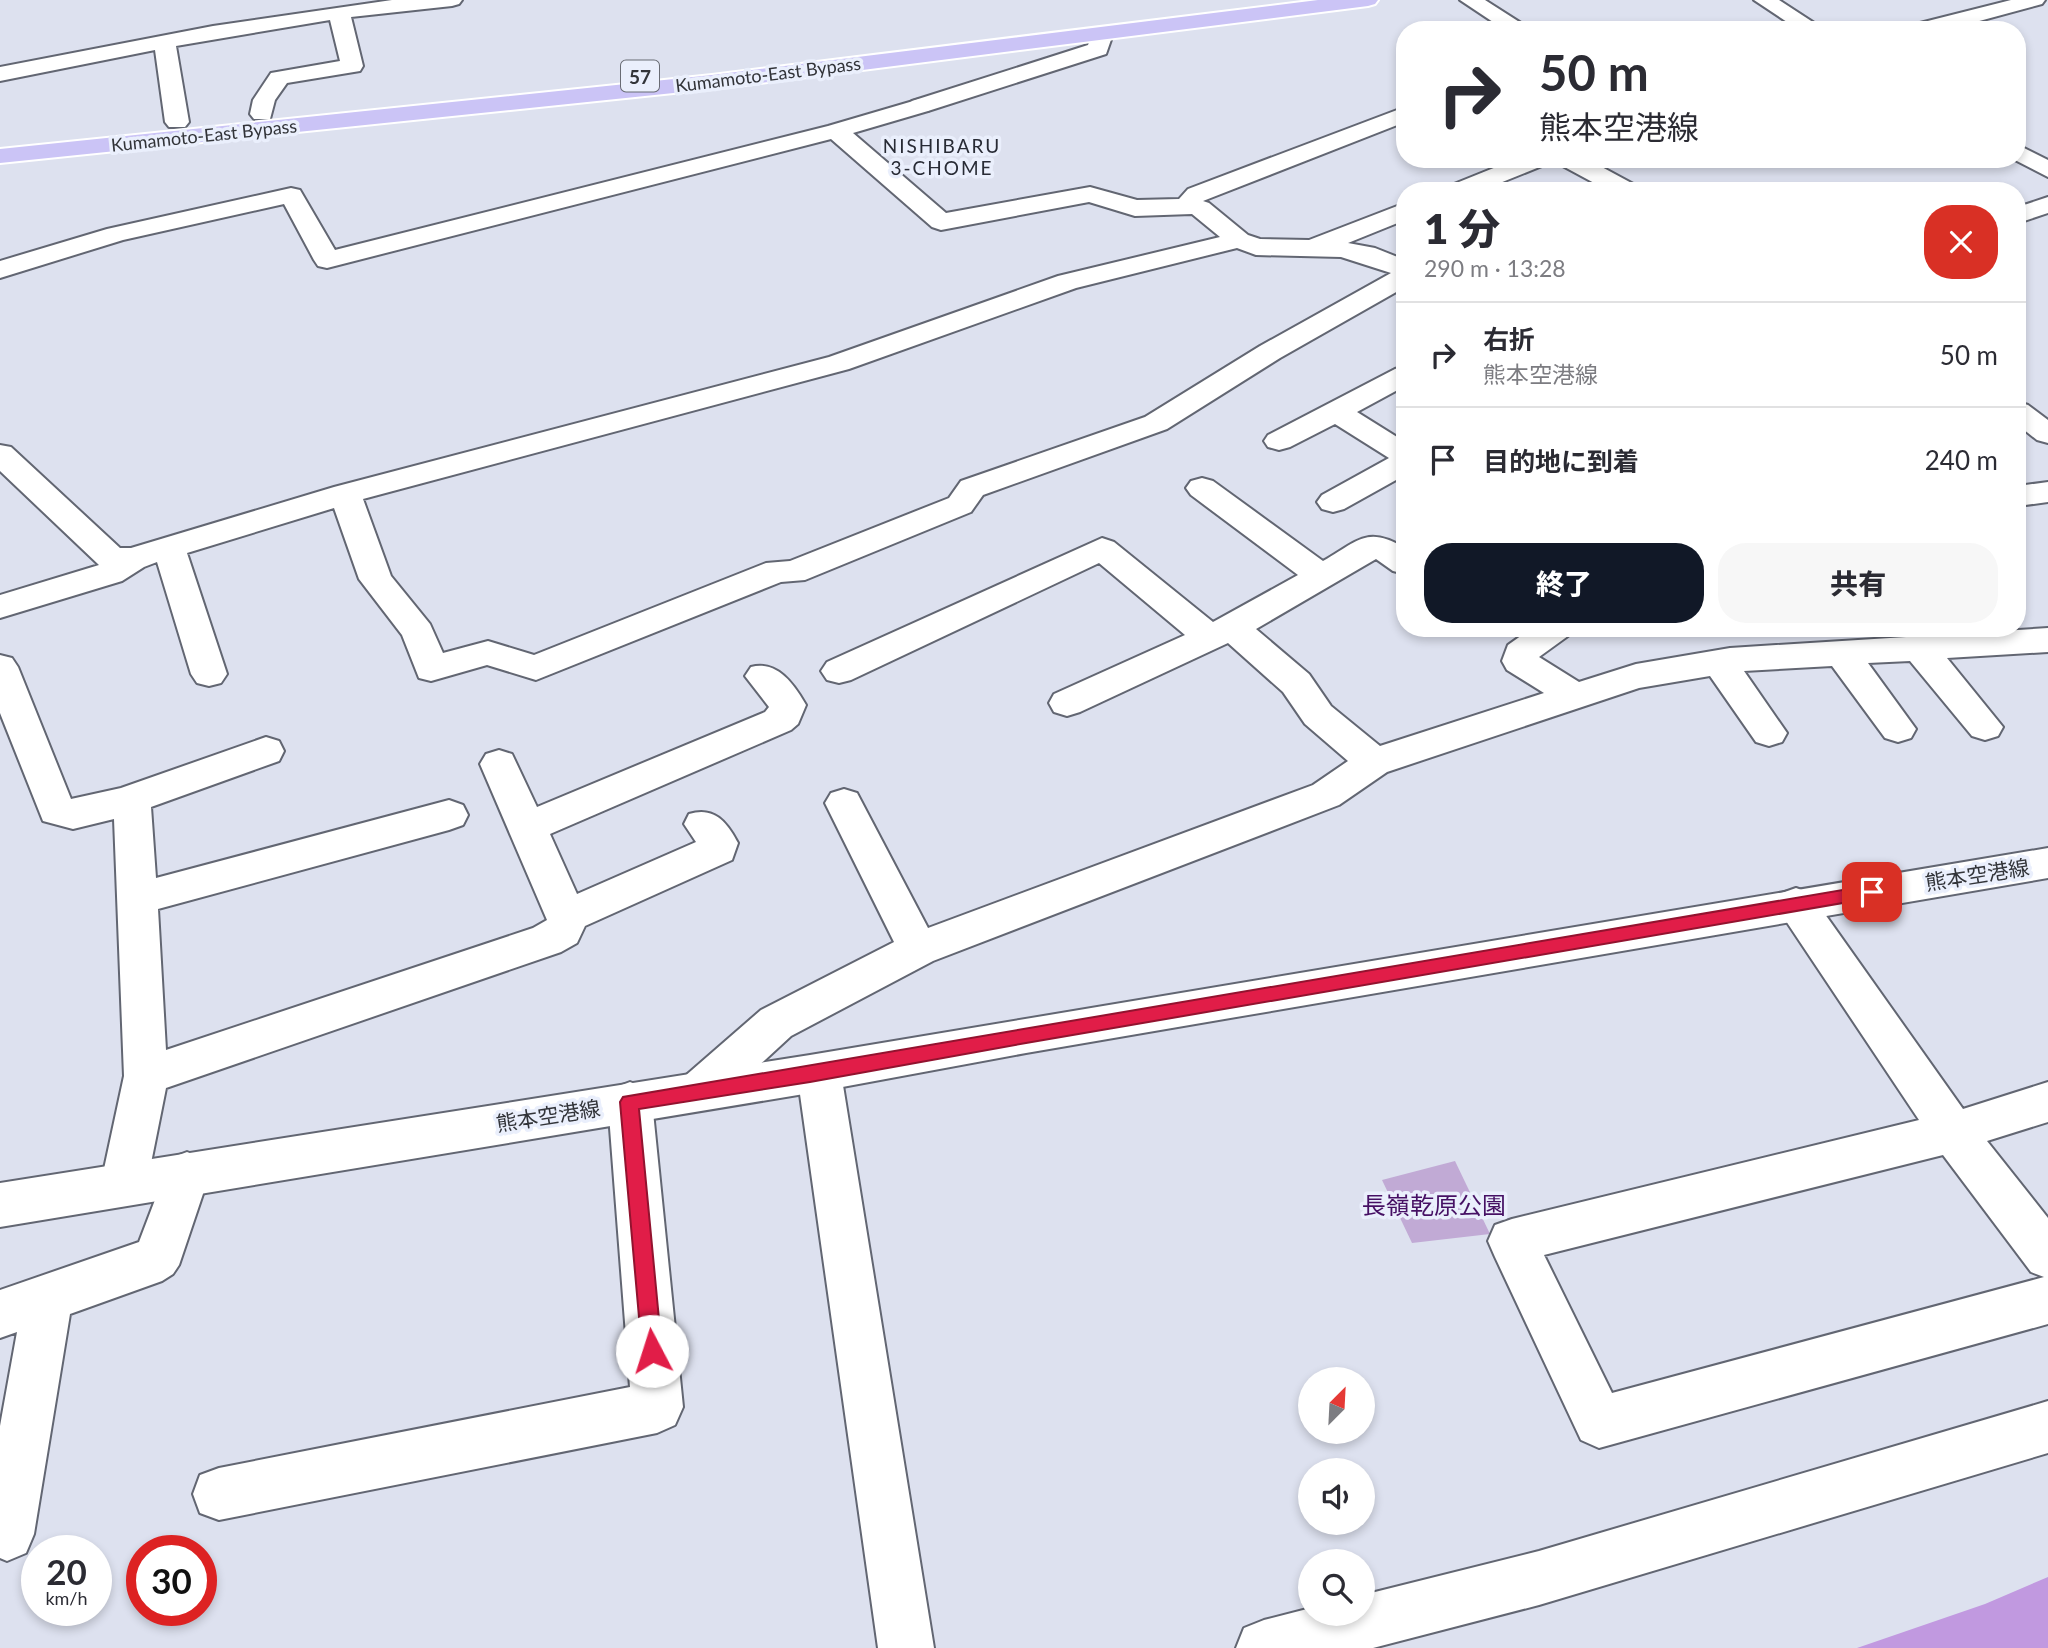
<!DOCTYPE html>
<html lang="ja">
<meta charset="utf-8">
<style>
body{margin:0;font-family:Lato,"Noto Sans JP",sans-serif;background:#f7f7f7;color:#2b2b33;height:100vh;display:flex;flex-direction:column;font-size:26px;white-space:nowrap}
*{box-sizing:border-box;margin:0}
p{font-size:23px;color:#7c7c81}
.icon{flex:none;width:38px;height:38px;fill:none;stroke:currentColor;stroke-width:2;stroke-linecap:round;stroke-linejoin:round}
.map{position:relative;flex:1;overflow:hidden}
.drawer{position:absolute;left:1396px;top:182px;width:630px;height:455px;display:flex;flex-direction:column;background:#fff;border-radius:28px;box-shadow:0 4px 10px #0003}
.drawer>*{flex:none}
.hud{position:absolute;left:1396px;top:21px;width:630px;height:147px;border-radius:28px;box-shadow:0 4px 10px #0003;background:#fff;color:#2b2b33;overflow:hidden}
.needle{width:46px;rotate:24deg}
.tools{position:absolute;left:1298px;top:1367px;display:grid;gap:14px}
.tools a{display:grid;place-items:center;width:77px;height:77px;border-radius:50%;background:#fff;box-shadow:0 4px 10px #0003;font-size:35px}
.speed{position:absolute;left:21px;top:1535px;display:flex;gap:14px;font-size:35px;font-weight:700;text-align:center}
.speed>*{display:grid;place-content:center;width:91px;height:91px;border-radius:50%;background:#fff;box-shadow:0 4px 10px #0003;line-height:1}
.speed small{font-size:18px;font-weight:400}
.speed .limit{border:10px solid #d22;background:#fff;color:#111}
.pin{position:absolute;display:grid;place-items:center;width:60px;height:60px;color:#fff;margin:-30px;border-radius:14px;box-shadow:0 4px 10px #0006}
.me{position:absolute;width:77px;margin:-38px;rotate:355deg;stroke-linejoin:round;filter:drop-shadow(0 0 5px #0008)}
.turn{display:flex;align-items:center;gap:24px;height:147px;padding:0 28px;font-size:32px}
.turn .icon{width:91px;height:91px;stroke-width:2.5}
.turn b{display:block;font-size:49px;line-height:60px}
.round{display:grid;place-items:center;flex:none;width:74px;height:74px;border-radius:28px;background:#f7f7f7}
.head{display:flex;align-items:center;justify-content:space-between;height:119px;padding:0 28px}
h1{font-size:42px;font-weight:800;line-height:52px}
.primary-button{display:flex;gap:14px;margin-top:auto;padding:14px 28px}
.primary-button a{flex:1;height:80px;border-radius:28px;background:#111827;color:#fff;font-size:28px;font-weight:800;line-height:80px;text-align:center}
.primary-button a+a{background:#f7f7f7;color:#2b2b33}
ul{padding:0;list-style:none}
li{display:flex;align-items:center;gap:21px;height:105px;padding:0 28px;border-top:2px solid #e1e1e2}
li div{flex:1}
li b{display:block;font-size:26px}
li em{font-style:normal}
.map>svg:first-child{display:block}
.green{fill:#c1aad5}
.forest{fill:#c199e0}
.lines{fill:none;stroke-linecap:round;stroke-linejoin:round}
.minor-casing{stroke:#626672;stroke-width:4}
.tertiary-casing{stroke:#626672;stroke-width:4}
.secondary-casing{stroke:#626672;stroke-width:4}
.trunk-casing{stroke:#fff;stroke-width:4}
.minor{fill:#fff;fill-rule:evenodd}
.tertiary{fill:#fff;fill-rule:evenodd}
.secondary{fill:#fff;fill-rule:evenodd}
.trunk{fill:#cbc4f6;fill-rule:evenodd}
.route{fill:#e11d48;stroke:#92132f;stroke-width:2}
.labels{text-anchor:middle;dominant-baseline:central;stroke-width:7;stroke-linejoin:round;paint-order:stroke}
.far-street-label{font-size:18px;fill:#323439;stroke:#eaeffc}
.shield{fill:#eaeffc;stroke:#696c74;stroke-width:2}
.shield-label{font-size:19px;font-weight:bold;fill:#323439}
.far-neighbourhood-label{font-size:19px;letter-spacing:2px;fill:#282b35;stroke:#eaeffc}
.street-label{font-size:21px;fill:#323439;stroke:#eaeffc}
.near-park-label{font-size:24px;fill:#461064;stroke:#eaeffc}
</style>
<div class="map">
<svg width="2048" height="1648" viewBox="0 0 2048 1648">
<rect width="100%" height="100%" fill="#dde1ef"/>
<path class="green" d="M 1455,1161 L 1490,1234 L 1412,1243 L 1382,1180 Z"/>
<path class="forest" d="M 2048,1577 L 2048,1648 L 1857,1648 L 1985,1604 Z"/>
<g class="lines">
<defs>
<path id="minor" d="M 392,0 L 462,0 L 459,4 L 452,6 L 351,17 L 363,66 L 360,71 L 287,83 L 275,100 L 270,119 L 254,119 L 250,114 L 253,100 L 271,73 L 340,61 L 330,20 L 176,46 L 189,122 L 185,127 L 169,127 L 165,122 L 155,50 L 0,81 L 0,67 L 213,26 Z
M 1460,0 L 1485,0 L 1532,30 L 1505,30 Z
M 2011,0 L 2045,0 L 2042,4 L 1946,30 L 1909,30 L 1912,25 Z
M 920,99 L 928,101 L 932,106 L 928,111 L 853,133 L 946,213 L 1090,187 L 1137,200 L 1179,199 L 1188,189 L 1405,107 L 1405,122 L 1203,201 L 1209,203 L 1248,235 L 1260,239 L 1309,240 L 1405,203 L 1405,220 L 1348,243 L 1375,248 L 1405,260 L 1405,287 L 1280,358 L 1167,429 L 983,495 L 971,512 L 805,580 L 781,582 L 536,680 L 487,665 L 431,681 L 419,678 L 402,635 L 359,579 L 334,508 L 187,553 L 227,674 L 221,683 L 209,686 L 197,683 L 191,674 L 157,562 L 144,567 L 122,581 L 0,618 L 0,595 L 99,565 L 0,471 L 0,445 L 11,447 L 120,548 L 131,548 L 334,487 L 829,357 L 1058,276 L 1220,237 L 1192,214 L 1135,216 L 1089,202 L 941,230 L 932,227 L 831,139 L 327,268 L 318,266 L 314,260 L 284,204 L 123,240 L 0,278 L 0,261 L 107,229 L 291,188 L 300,190 L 335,250 L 828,126 ZM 1237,248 L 1256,255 L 1341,257 L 1391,273 L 1260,346 L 1145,417 L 961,481 L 949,498 L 790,561 L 766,563 L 534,655 L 488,641 L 443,653 L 430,624 L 391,576 L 363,499 L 849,369 L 1076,288 Z
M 1516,159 L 1550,159 L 1547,164 L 1480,191 L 1446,191 L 1449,186 Z
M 1556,159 L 1587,159 L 1637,186 L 1640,191 L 1609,191 L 1559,164 Z
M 2048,197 L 2048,213 L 2018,223 L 2018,207 Z
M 1405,366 L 1405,386 L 1357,412 L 1405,442 L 1405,475 L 1344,509 L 1333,512 L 1322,509 L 1317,502 L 1322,495 L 1389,458 L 1335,424 L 1290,447 L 1279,450 L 1268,447 L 1264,441 L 1268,435 L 1395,369 Z
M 2018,402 L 2028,405 L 2048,420 L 2048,443 L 2037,440 L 2018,425 Z
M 1202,478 L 1213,481 L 1323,561 C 1358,541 1367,525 1405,548 L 1405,574 L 1393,571 L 1376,559 L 1256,629 L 1309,674 L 1331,706 L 1380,746 L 1544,693 L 1507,670 L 1502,661 L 1508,645 L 1532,628 L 1573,628 L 1568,636 L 1539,657 L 1579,682 L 1636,664 L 1730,648 L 2048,628 L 2048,652 L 1947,658 L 2003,727 L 1998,736 L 1985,740 L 1972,736 L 1910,661 L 1868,663 L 1916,729 L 1911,738 L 1898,742 L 1885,738 L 1832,666 L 1744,671 L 1787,733 L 1782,742 L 1769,746 L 1756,742 L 1710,676 L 1639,688 L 1387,772 L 1339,805 L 933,961 L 791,1036 L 716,1105 L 700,1110 L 684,1105 L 678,1091 L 684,1077 L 761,1010 L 894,942 L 825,803 L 831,793 L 844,789 L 857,793 L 928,928 L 1313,785 L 1348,761 L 1305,724 L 1283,692 L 1228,643 L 1080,712 L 1067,716 L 1054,712 L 1049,703 L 1054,694 L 1185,635 L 1099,563 L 851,680 L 839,683 L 827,680 L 821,671 L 827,662 L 1102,538 L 1114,542 L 1213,622 L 1298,575 L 1191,495 L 1186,488 L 1191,481 Z
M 2048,482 L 2048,502 L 2018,506 L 2018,486 Z
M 0,655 L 12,658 L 18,667 L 71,799 L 121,788 L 266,737 L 279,741 L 284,751 L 279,761 L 151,807 L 156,878 L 449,800 L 463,805 L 468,815 L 463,825 L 449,830 L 158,909 L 166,1050 L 533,928 L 547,920 L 480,764 L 486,754 L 499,750 L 512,754 L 537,807 L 765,712 L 769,707 L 745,676 L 751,667 C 777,660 794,684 806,705 L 798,724 L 791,730 L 550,834 L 577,894 L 696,842 L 684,824 L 689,814 C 714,806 727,822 738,843 L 732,860 L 585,926 L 577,943 L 561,952 L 166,1088 L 147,1183 L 140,1198 L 124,1204 L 108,1198 L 101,1183 L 124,1076 L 114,819 L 73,829 L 43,821 L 0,713 Z
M 1796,888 L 1810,893 L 1963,1109 L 2048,1082 L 2048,1122 L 1987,1141 L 2048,1218 L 2048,1324 L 1599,1448 L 1581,1440 L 1495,1257 L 1488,1241 L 1495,1225 L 1512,1219 L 1919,1120 L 1782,915 L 1776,904 L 1782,893 ZM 1943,1155 L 2031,1272 L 2044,1277 L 1612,1393 L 1544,1255 Z
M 819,1054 L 835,1059 L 841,1073 L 934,1648 L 878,1648 L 797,1073 L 803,1059 Z
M 630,1082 L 646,1088 L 652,1102 L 683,1407 L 675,1425 L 657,1433 L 219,1520 L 200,1513 L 193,1494 L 200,1475 L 219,1468 L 630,1387 L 608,1102 L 614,1088 Z
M 187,1152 L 203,1158 L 210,1173 L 179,1265 L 173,1274 L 162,1281 L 70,1314 L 34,1534 L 26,1553 L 7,1561 L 0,1558 L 0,1426 L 17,1332 L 0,1338 L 0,1290 L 139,1242 L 171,1158 Z
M 2048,1401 L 2048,1453 L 1539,1605 L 1373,1648 L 1236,1648 L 1244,1628 L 1264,1620 L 1311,1608 L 1311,1614 L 1363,1614 L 1363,1595 L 1539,1551 Z"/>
<path id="tertiary" d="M 1754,0 L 1779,0 L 1825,30 L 1799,30 Z
M 1102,28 L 1110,29 L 1113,34 L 1106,54 L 928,111 L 912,111 L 908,106 L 912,101 L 1088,45 L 1094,29 Z
M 2018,145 L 2048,160 L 2048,177 L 2013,159 L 2018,159 Z"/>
<path id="secondary" d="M 2048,848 L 2048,878 L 1026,1053 L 810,1093 L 0,1227 L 0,1183 L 810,1055 Z"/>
<path id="trunk" d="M 1318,0 L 1378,0 L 1375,4 L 1368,6 L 712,89 L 0,163 L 0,149 L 712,75 Z"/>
</defs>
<use href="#minor" class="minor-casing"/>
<use href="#tertiary" class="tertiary-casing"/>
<use href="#secondary" class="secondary-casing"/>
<use href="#trunk" class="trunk-casing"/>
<use href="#minor" class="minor"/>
<use href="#tertiary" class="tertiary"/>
<use href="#secondary" class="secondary"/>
<use href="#trunk" class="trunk"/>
</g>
<path class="route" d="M 1872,885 L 1877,887 L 1880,892 L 1877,896 L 1872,898 L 1026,1043 L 810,1082 L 639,1109 L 662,1351 L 659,1359 L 652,1362 L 645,1359 L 642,1351 L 620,1102 L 623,1097 Z"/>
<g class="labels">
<g class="far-street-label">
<text transform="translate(768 74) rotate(-7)">Kumamoto-East Bypass</text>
<text transform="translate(204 135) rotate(-6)">Kumamoto-East Bypass</text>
</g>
<rect class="shield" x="621" y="60.5" width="38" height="31" rx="5"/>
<g class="shield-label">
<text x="640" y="76">57</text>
</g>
<g class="far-neighbourhood-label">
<text x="942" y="145">NISHIBARU<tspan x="942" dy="22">3-CHOME</tspan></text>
</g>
<g class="street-label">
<text transform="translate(1977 874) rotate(-9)">熊本空港線</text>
<text transform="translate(548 1115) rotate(-9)">熊本空港線</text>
</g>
<g class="near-park-label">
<text x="1434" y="1204">長嶺乾原公園</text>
</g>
</g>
</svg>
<div class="tools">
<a><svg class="needle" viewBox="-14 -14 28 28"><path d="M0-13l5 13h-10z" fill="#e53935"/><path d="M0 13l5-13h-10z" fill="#7c7c81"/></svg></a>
<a><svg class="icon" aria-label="sound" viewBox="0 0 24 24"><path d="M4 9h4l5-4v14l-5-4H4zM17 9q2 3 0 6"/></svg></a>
<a><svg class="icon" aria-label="search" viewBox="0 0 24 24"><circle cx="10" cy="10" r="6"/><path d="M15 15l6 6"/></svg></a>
</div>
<div class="speed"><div>20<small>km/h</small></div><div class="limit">30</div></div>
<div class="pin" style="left:1872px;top:892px;background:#d93025"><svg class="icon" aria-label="arrive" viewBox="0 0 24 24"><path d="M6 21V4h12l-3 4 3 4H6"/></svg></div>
<svg class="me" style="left:652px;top:1351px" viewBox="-20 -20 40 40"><circle r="19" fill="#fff"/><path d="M0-13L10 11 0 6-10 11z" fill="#e11d48"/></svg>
<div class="hud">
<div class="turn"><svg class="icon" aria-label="right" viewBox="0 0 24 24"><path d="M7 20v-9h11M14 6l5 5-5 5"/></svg><div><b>50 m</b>熊本空港線</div></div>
</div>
<section class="drawer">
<div class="head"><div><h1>1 分</h1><p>290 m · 13:28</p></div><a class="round" style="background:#d93025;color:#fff"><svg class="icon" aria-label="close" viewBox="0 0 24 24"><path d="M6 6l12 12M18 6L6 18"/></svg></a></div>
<ul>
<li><svg class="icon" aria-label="right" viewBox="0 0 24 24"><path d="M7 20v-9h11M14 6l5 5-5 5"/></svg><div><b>右折</b><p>熊本空港線</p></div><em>50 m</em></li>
<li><svg class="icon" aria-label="arrive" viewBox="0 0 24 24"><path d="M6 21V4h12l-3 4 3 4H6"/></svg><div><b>目的地に到着</b></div><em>240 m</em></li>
</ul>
<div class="primary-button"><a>終了</a><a>共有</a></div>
</section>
</div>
